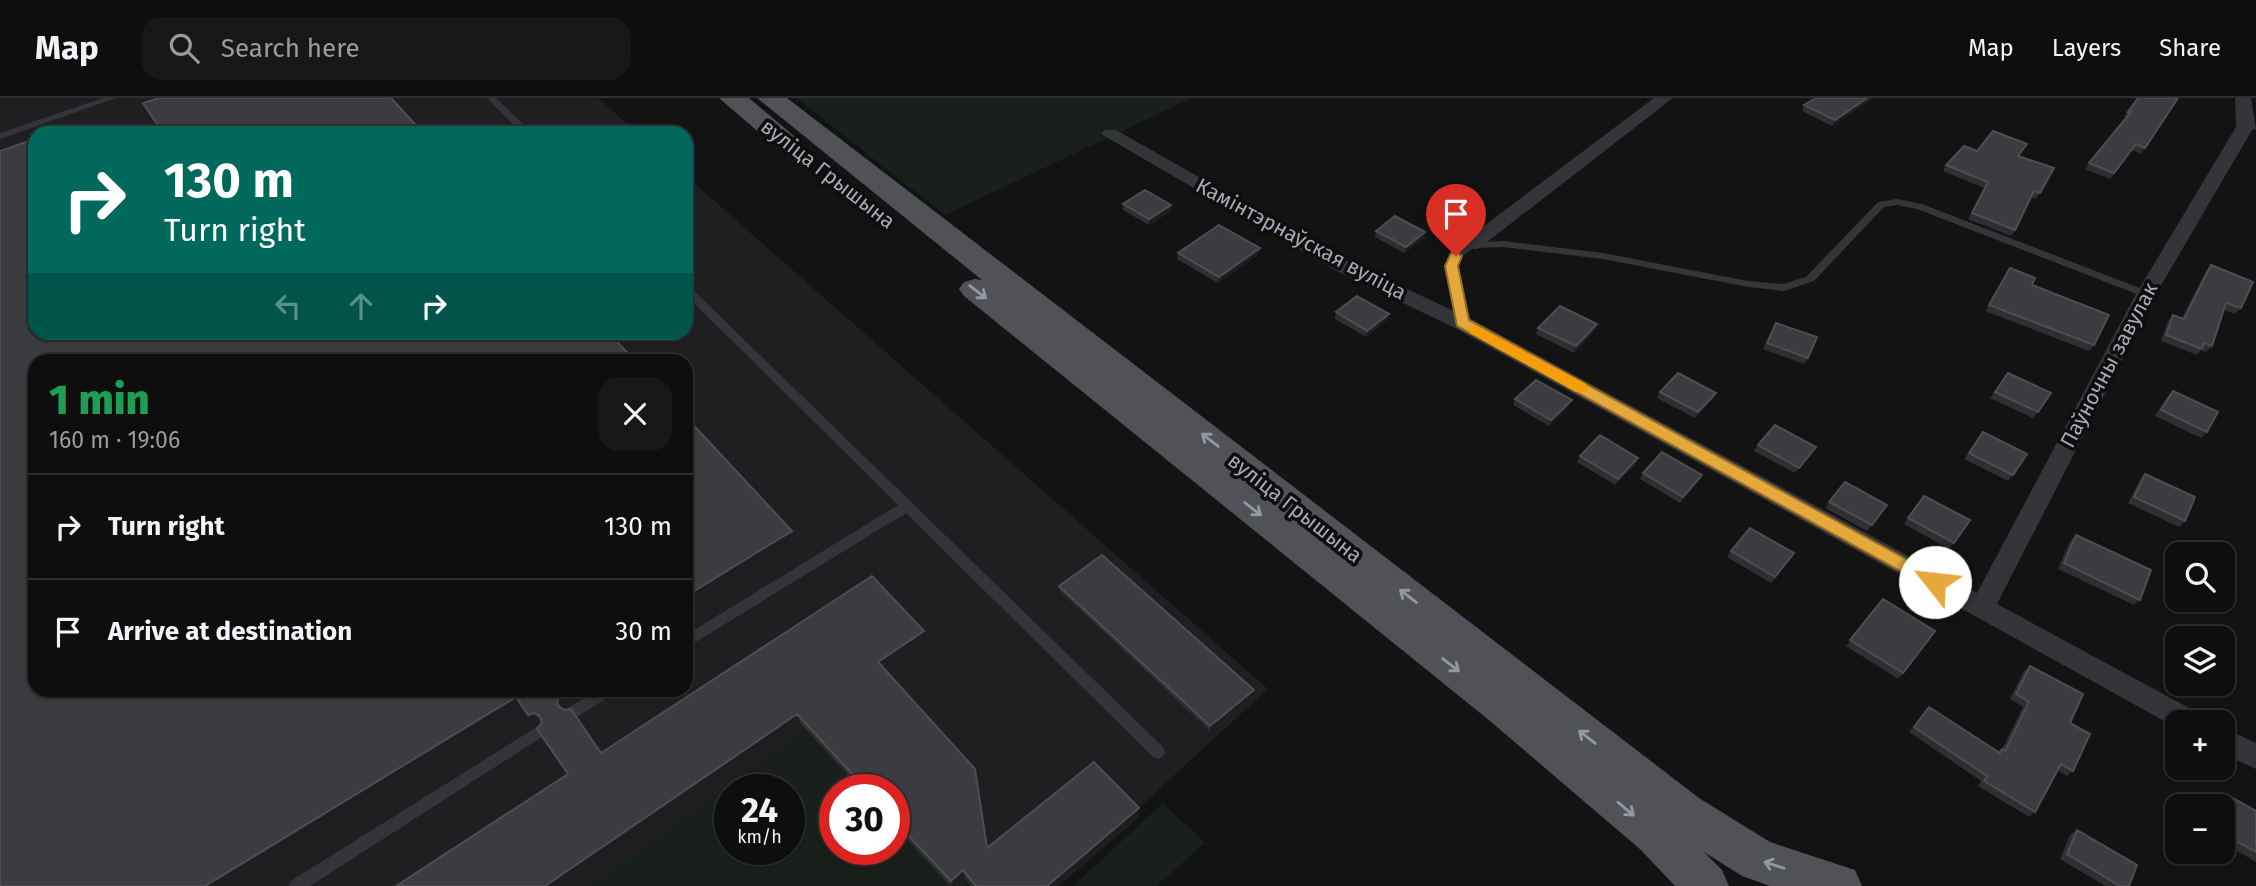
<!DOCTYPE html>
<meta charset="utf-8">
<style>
body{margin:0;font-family:"Fira Sans",sans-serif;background:#171718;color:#f1f3f6;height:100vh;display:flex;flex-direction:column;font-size:26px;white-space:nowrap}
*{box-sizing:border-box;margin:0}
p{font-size:23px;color:#9b9c9e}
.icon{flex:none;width:38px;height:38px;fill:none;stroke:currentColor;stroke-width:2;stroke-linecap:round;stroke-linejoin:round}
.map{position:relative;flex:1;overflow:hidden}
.sheet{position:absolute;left:28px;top:256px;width:665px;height:343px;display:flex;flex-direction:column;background:#0e0e0f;border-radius:21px;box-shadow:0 2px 5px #0004,0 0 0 2px #2e2e2f}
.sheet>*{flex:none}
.guide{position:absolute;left:28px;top:28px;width:665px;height:214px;border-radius:21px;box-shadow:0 2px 5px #0004,0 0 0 2px #2e2e2f;background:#00695c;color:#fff;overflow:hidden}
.buttons{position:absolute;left:2165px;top:444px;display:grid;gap:14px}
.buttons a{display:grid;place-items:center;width:70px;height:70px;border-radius:14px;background:#0e0e0f;box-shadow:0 2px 5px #0004,0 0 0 2px #2e2e2f;font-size:35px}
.speed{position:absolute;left:714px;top:676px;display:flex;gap:14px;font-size:35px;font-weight:700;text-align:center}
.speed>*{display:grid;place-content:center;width:91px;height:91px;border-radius:50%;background:#0e0e0f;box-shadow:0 2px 5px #0004,0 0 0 2px #2e2e2f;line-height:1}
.speed small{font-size:18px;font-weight:400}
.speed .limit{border:10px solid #d22;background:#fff;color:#111}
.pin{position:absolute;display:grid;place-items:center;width:60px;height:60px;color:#fff;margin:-72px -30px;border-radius:50% 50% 50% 0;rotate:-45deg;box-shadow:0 0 7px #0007}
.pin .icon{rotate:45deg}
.me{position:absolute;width:77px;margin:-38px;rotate:299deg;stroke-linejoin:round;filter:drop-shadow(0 0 5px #0008)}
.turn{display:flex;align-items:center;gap:24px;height:147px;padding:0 21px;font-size:32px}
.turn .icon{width:91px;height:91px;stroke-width:2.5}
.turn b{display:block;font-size:49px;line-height:60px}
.lanes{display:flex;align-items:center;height:66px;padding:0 21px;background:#0003;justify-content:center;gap:35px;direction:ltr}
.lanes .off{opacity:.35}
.round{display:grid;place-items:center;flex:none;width:74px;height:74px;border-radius:21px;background:#171718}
.head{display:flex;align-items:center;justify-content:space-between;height:119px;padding:0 21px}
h1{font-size:42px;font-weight:800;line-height:52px;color:#1e9e55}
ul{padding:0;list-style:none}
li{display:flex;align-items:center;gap:21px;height:105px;padding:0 21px;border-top:2px solid #2e2e2f}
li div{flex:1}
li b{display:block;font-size:26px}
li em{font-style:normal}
header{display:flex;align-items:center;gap:42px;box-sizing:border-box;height:98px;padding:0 35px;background:#0e0e0f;border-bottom:2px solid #2e2e2f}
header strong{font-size:33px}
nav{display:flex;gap:38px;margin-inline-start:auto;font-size:24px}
.search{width:490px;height:63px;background:#171718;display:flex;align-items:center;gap:18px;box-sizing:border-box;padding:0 24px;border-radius:21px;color:#9b9c9e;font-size:26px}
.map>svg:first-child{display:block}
.built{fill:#1f1f21;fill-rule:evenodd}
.green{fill:#191f1a;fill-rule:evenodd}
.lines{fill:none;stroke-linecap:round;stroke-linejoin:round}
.lane{fill:#343539;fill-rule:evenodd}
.street{fill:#343539;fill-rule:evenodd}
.primary{fill:#505258;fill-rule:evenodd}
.wall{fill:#2f2f32}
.shaded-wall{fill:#1e1e20}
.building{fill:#3c3c40;stroke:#4c4e52;stroke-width:2}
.oneway{stroke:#9598a2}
.route{fill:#e4a83c;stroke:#946d27;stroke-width:2}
.slow{fill:#f59e0b}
.labels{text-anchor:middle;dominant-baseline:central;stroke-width:7;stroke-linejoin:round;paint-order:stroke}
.street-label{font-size:21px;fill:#a6aab4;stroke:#0e0e0f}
</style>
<header>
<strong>Map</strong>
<div class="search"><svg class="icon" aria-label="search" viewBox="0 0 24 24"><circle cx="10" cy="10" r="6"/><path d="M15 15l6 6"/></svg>Search here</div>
<nav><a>Map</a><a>Layers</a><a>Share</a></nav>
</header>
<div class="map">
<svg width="2256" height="788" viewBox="0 0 2256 788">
<rect width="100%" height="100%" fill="#131314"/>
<path class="built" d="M 0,0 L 598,0 L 638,35 L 35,35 L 35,234 L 686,234 L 686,78 L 1268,591 L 1054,788 L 894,751 L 894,691 L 835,691 L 798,650 L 730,691 L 597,788 L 0,788 ZM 35,262 L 686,262 L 686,592 L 35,592 Z"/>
<path class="green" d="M 796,0 L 1192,0 L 945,117 Z
M 823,618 L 889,691 L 835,691 L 835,751 L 894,751 L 894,697 L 976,788 L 592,788 ZM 730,691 L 789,691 L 789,751 L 730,751 Z
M 1163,705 L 1205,745 L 1156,788 L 1073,788 Z"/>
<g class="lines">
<path class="lane" d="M 103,0 L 116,0 L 0,41 L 0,35 Z
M 487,0 L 496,0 L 532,35 L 522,35 Z
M 1897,101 L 1922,106 L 2150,194 L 2151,196 L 2150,198 L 2142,198 L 1917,111 L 1897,107 L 1884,109 L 1814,183 L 1784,193 L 1748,189 L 1603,161 L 1503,149 L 1473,150 L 1460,160 L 1457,168 L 1467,225 L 1462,229 L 1457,225 L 1447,168 L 1452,156 L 1467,145 L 1503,143 L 1603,155 L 1748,183 L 1783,186 L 1806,179 L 1878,104 Z
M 686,188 L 690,189 L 1163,649 L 1165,654 L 1163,659 L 1158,661 L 1153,659 L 906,415 L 686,550 L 686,537 L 898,407 L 686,197 Z
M 598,592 L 616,592 L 614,596 L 578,618 L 573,620 L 568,618 L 566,614 L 568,610 Z
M 540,627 L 545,629 L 547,633 L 545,637 L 310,788 L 288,788 L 291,783 Z"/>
<path class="street" d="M 1654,0 L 1673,0 L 1478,151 L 1464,151 L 1462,147 L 1464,143 Z
M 2235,0 L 2251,0 L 2256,31 L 2252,32 L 2156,196 L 1997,506 L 2202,617 L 2206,625 L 2177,625 L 2177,630 L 1455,230 L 1335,172 L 1101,36 L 1104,32 L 1116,32 L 1349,164 L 1469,220 L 1977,495 L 2136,196 L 2236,29 Z
M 2222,629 L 2256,645 L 2256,671 L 2222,655 Z"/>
<path class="primary" d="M 719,0 L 749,0 L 800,43 L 796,49 L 786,51 L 776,49 Z
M 757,0 L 787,0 L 1699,700 L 1770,744 L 1855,772 L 1862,788 L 1770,788 L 1742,778 L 1704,754 L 1722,772 L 1729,788 L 1675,788 L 1641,752 L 1490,623 L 964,198 L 959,191 L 964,184 L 975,181 L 982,182 Z"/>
</g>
<path class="wall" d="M 2138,0 L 2178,0 L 2141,56 L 2132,52 L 2110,81 L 2085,71 L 2126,20 L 2124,19 Z
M 1871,1 L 1832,28 L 1802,13 L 1804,7 Z
M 1977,53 L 2019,58 L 2040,95 L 2036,101 L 2031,99 L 2015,132 L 2011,138 L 1968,121 L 1984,90 L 1943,73 L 1946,67 Z
M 1123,106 L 1171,107 L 1171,113 L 1149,127 L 1123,112 Z
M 1376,133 L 1425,134 L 1424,140 L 1404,155 L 1375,139 Z
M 1178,155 L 1259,156 L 1218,185 L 1177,161 Z
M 2211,167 L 2241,210 L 2235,216 L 2224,212 L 2212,248 L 2206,254 L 2201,252 L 2197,257 L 2161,243 L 2168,223 L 2173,217 L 2182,220 L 2206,173 Z
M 2010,170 L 2032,187 L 2094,247 L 2089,253 L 1985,213 Z
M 1336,214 L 1389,216 L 1387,222 L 1366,239 L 1335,221 Z
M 1776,225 L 1808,260 L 1804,266 L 1763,251 Z
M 1597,226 L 1595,232 L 1574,255 L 1536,236 L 1538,230 Z
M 35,262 L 568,607 L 564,612 L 601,655 L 926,543 L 885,572 L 977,681 L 987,750 L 1139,719 L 1058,788 L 971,788 L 965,781 L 958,788 L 950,788 L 894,727 L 894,691 L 861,691 L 801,626 L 566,788 L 396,788 L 568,676 L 542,625 L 535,627 L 523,609 L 232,788 L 0,788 Z
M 2008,275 L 2038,314 L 2033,320 L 1990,300 Z
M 2173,293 L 2207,334 L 2201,340 L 2155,318 L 2167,299 Z
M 1660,294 L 1713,301 L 1695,320 L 1657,300 Z
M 1515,301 L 1569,308 L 1549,328 L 1513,307 Z
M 1983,334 L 2013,377 L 2008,383 L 1964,361 Z
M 1758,347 L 1812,355 L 1795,375 L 1754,353 Z
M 1580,358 L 1636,366 L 1615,387 L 1577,364 Z
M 1643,375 L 1702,377 L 1699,383 L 1680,405 L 1640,381 Z
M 2145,376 L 2185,423 L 2179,429 L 2128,405 L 2140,382 Z
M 1845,384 L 1887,407 L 1867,433 L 1825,410 Z
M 1924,398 L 1954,445 L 1949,451 L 1904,426 Z
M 2076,437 L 2140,502 L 2134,507 L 2058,471 L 2070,443 Z
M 1731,453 L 1790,461 L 1771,485 L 1727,459 Z
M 1059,488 L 1254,592 L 1253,597 L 1210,633 L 1060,493 Z
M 1883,501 L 1903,575 L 1898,581 L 1846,548 Z
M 2030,568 L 2070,625 L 2073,673 L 2067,678 L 2057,672 L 2035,714 L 2029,719 L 1978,688 L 1981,683 L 1909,634 L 1929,609 L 1998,654 L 2002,651 L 2023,609 L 2010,601 L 2024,573 Z
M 2231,699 L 2256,713 L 2256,764 L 2222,744 L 2222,709 L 2221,709 L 2223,704 Z
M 2077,732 L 2129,788 L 2105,788 L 2060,761 L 2070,737 Z"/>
<path class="shaded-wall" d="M 1867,0 L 1871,0 L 1832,28 L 1835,22 Z
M 1171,107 L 1171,113 L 1149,127 L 1149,121 Z
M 1425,134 L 1424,140 L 1404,155 L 1406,149 Z
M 1260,150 L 1259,156 L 1218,185 L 1219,179 Z
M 1389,216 L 1387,222 L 1366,239 L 1367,233 Z
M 1597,226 L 1595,232 L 1574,255 L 1576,248 Z
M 1716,295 L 1713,301 L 1695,320 L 1698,314 Z
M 1572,302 L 1569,308 L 1549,328 L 1551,322 Z
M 1638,360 L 1636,366 L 1615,387 L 1618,381 Z
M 1702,377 L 1699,383 L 1680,405 L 1683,399 Z
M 792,433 L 796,444 L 686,512 L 686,498 Z
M 924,533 L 926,543 L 881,574 L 878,564 Z
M 1254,592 L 1253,597 L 1210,633 L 1210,628 Z
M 561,597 L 568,607 L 564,613 L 559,609 L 557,603 Z
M 516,599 L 523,609 L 232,788 L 205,788 Z
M 534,615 L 541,625 L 535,627 L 528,617 Z
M 797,616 L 801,626 L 566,788 L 545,788 Z
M 1139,710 L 1139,719 L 1058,788 L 1047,788 Z
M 963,772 L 965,781 L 958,788 L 952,788 L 951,783 Z"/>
<path class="building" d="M 159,0 L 391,0 L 423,35 L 163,35 L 143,5 Z
M 1816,0 L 1867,0 L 1835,22 L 1804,7 Z
M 2138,0 L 2178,0 L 2145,50 L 2136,46 L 2114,75 L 2089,65 L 2131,14 L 2128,14 Z
M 1993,33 L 2027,46 L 2018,58 L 2054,70 L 2040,95 L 2034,93 L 2015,132 L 1972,115 L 1988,84 L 1946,67 L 1964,48 L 1977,53 Z
M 35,41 L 35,234 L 608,234 L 634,262 L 35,262 L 35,592 L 558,592 L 561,597 L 557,603 L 559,609 L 565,612 L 571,611 L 601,655 L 872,478 L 924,533 L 878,564 L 975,671 L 987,750 L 1094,664 L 1139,710 L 1047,788 L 976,788 L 963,772 L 951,783 L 894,722 L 894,691 L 866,691 L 797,616 L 545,788 L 396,788 L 568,676 L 537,631 L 542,624 L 540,618 L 534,615 L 528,617 L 516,599 L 205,788 L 0,788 L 0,53 Z
M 1145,92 L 1171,107 L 1149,121 L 1123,106 Z
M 1395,118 L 1425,134 L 1406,149 L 1376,133 Z
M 1219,127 L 1260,150 L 1219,179 L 1178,155 Z
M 2211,167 L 2253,184 L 2241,210 L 2226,205 L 2212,248 L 2204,245 L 2202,251 L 2166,237 L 2173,217 L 2184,221 Z
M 2010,170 L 2035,180 L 2032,187 L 2109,217 L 2094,247 L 1989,207 Z
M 1357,198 L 1389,216 L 1367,233 L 1336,214 Z
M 1560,208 L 1597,226 L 1576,248 L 1538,230 Z
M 1776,225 L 1817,239 L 1808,260 L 1767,245 Z
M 1678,275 L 1716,295 L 1698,314 L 1660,294 Z
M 2008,275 L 2051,295 L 2038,314 L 1995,294 Z
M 1536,282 L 1572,302 L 1551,322 L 1515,301 Z
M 2173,293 L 2218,314 L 2207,334 L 2161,312 Z
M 686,319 L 792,433 L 686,498 Z
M 1775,327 L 1816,349 L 1799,370 L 1758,347 Z
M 1983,334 L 2027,356 L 2013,377 L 1969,355 Z
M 1600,337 L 1638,360 L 1618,381 L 1580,358 Z
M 1662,354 L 1702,377 L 1683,399 L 1643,375 Z
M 2145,376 L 2195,399 L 2185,423 L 2134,399 Z
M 1845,384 L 1887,407 L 1872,427 L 1829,404 Z
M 1924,398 L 1970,422 L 1954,445 L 1908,420 Z
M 1750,430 L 1794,455 L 1775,479 L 1731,453 Z
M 2076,437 L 2151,472 L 2140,502 L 2064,465 Z
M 1102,457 L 1254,592 L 1210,628 L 1059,488 Z
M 1883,501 L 1935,533 L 1903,575 L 1850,542 Z
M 2030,568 L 2083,596 L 2070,625 L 2090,636 L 2073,673 L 2061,666 L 2035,714 L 1984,683 L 1987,678 L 1914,629 L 1929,609 L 2000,655 L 2002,651 L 2005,653 L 2029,604 L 2016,596 Z
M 2231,699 L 2256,713 L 2256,754 L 2222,735 L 2222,718 Z
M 2077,732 L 2137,767 L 2129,788 L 2120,788 L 2067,756 Z"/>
<defs><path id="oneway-shaft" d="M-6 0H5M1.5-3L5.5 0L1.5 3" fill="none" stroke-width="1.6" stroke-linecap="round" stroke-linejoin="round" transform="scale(1.75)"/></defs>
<g class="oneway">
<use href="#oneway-shaft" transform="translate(978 194) rotate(38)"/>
<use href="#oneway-shaft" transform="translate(1210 342) rotate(-142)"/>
<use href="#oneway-shaft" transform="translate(1253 411) rotate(38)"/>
<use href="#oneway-shaft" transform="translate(1408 498) rotate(-142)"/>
<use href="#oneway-shaft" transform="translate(1451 567) rotate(38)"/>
<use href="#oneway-shaft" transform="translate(1587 639) rotate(-142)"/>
<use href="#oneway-shaft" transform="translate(1626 711) rotate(40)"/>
<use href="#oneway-shaft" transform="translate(1774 767) rotate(-162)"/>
</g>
<path class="route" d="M 1456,154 L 1462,158 L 1458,168 L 1469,222 L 1941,480 L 1943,484 L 1941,489 L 1929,489 L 1457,228 L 1445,168 L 1451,155 Z"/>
<path class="slow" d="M 1475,227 L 1586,286 L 1588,290 L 1586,294 L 1576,294 L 1470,235 L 1467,231 Z"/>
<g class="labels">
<g class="street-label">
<text transform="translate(828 76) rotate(38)">вуліца Грышына</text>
<text transform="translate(1301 141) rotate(28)">Камінтэрнаўская вуліца</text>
<text transform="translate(2109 267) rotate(-62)">Паўночны завулак</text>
<text transform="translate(1295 410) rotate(38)">вуліца Грышына</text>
</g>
</g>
</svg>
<div class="buttons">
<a><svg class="icon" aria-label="search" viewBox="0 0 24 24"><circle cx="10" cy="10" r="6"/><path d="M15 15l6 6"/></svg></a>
<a><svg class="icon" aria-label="layers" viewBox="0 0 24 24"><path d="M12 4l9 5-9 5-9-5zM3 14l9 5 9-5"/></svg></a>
<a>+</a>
<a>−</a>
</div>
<div class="speed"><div>24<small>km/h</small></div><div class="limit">30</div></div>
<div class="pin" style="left:1456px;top:158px;background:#d93025"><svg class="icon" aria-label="arrive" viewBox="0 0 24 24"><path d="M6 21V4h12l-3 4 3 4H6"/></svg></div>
<svg class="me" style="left:1935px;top:484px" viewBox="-20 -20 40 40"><circle r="19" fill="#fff"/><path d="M0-13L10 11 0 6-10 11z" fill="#e4a83c"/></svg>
<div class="guide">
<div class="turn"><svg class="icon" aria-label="right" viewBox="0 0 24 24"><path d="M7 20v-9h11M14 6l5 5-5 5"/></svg><div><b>130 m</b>Turn right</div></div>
<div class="lanes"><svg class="icon off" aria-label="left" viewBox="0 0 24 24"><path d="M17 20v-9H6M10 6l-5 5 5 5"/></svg><svg class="icon off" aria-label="ahead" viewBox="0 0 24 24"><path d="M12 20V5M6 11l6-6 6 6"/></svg><svg class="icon" aria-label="right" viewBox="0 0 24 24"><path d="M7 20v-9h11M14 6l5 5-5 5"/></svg></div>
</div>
<section class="sheet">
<div class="head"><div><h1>1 min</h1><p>160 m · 19:06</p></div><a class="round"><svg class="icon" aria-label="close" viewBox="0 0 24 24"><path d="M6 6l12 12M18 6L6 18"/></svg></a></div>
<ul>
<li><svg class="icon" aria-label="right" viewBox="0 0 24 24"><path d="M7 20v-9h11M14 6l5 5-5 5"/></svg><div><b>Turn right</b></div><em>130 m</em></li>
<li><svg class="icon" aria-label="arrive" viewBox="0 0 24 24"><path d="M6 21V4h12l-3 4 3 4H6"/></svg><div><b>Arrive at destination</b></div><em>30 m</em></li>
</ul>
</section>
</div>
